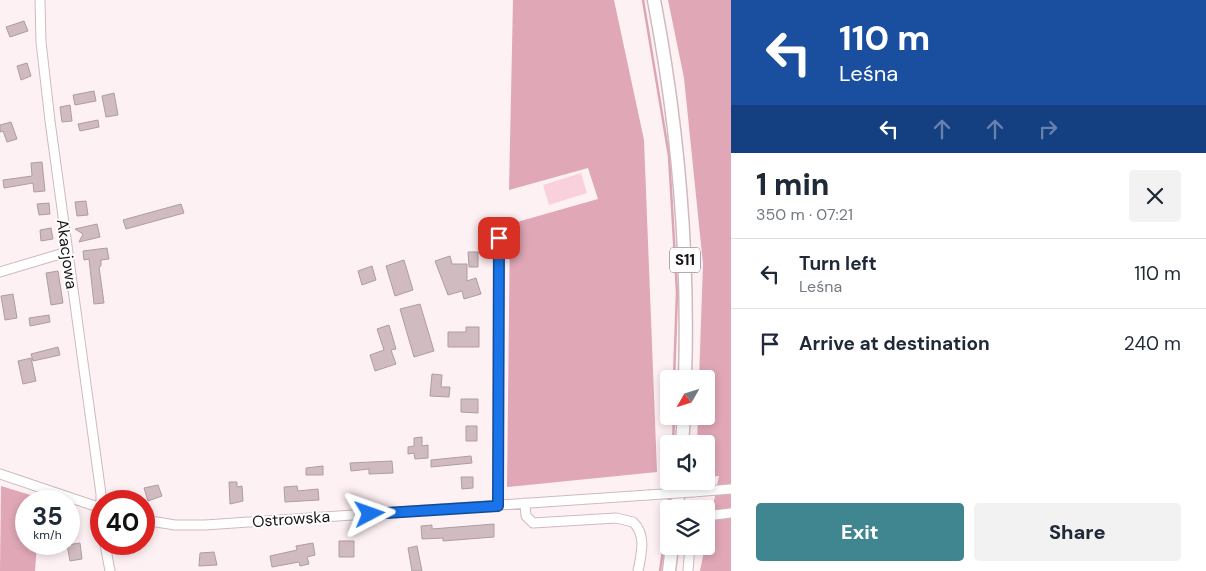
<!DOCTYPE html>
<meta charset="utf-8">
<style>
body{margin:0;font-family:"DM Sans",sans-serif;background:#f2f2f3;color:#1f2937;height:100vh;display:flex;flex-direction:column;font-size:19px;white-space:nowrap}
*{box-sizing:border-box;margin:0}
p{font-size:16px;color:#747a83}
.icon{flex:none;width:28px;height:28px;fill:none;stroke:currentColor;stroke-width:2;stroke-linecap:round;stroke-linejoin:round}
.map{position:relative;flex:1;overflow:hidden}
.sheet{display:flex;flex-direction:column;background:#fff;width:475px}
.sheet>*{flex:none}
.guide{background:#1a4fa0;color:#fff;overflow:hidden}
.needle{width:32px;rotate:231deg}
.tools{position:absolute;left:660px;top:370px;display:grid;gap:10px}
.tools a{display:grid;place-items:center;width:55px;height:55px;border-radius:5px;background:#fff;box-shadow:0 2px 8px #0003;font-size:25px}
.speed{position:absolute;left:15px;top:490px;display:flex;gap:10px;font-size:25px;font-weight:700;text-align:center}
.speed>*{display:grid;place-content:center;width:65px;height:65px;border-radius:50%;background:#fff;box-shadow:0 2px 8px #0003;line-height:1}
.speed small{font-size:12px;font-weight:400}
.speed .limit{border:8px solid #d22;background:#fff;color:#111}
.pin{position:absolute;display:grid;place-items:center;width:42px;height:42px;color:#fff;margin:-21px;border-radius:10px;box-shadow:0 2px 8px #0006}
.me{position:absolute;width:55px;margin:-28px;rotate:86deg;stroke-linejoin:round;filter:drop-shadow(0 0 4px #0008)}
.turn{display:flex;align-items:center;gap:18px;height:105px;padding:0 25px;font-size:22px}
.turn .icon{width:65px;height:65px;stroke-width:2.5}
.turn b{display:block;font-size:35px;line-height:42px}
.lanes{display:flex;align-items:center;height:48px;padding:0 25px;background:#0003;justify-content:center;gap:25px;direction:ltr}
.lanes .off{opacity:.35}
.round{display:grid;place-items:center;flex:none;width:52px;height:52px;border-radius:5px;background:#f2f2f3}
.summary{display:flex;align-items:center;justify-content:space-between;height:85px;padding:0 25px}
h1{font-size:30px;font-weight:800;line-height:38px}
.button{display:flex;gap:10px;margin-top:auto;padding:10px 25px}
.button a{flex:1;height:58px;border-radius:5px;background:#408691;color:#fff;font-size:20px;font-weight:800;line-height:58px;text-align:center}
.button a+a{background:#f2f2f3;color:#1f2937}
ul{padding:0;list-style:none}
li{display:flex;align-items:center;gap:15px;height:70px;padding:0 25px;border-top:1px solid #e0e1e3}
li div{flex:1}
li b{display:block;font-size:19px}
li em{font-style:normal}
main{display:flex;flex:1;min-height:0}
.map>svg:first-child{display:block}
.green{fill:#f9d1dc}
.forest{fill:#e0a7b7}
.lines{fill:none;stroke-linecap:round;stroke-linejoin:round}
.stream{stroke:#dea5b5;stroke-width:2.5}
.building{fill:#cfbbc0;stroke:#af9ca1}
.minor-casing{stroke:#cebabf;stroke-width:11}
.highway-casing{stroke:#cebabf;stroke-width:15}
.minor{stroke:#fff;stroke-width:9}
.highway{stroke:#fff;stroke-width:12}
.minor-bridge-casing{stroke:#cebabf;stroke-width:11;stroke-linecap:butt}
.minor-bridge{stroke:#fff;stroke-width:9}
.route-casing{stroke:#114b97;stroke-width:12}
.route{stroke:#1a73e8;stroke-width:9}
.labels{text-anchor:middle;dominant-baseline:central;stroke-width:4;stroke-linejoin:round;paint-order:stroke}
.shield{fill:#fff;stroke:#5f5a5c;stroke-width:1}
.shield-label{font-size:15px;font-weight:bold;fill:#1b1416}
.street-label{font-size:16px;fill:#1b1416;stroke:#fff}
</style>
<main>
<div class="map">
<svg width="731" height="571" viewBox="0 0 731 571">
<rect width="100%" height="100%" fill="#fef1f4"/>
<path class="green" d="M 581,173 L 587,193 L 549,205 L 543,185 Z"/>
<path class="forest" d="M 513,0 L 614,0 L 644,140 L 657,472 L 507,487 L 510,224 L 598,199 L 588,168 L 509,190 Z
M 668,0 L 731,0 L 731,571 L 700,571 L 719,476 L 706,477 L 706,444 L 697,444 L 698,416 L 706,416 L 706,379 L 699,379 L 703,264 L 684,78 Z
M 1,486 L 50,501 L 26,501 L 26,544 L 37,544 L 35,571 L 0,571 Z"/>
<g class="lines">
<path class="stream" d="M 643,0 L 669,156 L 677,292 L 674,379
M 673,444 L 674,416
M 660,571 L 668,517 L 670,481"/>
</g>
<path class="building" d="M 24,21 L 28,31 L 10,37 L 6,27 Z
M 27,63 L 31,76 L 21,80 L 17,66 Z
M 94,91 L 96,101 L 75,105 L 73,95 Z
M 114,93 L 118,115 L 106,117 L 102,96 Z
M 70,105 L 72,121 L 62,122 L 60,107 Z
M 98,120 L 99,127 L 80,131 L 78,124 Z
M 11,122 L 17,139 L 7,142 L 3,131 L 0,132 L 0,125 Z
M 42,162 L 45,191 L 34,192 L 33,183 L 4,188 L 3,180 L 32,176 L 31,163 Z
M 86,201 L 88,215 L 77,216 L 75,202 Z
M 49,203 L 50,214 L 39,215 L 37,204 Z
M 181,204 L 184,213 L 126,229 L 123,220 Z
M 97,224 L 100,237 L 79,242 L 83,234 L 75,229 Z
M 51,228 L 53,239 L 41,241 L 40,230 Z
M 107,248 L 109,259 L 101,260 L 101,266 L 99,267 L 104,303 L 94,304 L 89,259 L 84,260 L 83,251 Z
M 468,252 L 478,252 L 478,267 L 469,267 Z
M 450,256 L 452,264 L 467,264 L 467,281 L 476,278 L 481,294 L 464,299 L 462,291 L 448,295 L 435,261 Z
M 404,260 L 413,290 L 395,296 L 386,266 Z
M 372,266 L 376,280 L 362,285 L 358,271 Z
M 58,271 L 63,303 L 51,305 L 46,273 Z
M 13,294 L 17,318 L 5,320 L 1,296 Z
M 420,304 L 434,351 L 414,357 L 400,309 Z
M 49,315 L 50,322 L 30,326 L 29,318 Z
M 389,325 L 396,349 L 391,350 L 396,364 L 375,371 L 370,355 L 384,350 L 377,329 Z
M 466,327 L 479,327 L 479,347 L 448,347 L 448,332 L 466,332 Z
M 58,347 L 60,355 L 33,361 L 31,354 Z
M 31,358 L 36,381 L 23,384 L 18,361 Z
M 432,374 L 442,375 L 441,387 L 450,387 L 449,397 L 430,396 Z
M 461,399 L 478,399 L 478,413 L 461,412 Z
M 466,426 L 477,426 L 477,441 L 466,441 Z
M 422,437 L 422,446 L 428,445 L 428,458 L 415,459 L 414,453 L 408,454 L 408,447 L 414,446 L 414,438 Z
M 471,456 L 472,463 L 431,467 L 431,460 Z
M 392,461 L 393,473 L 369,474 L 369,469 L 351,471 L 350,463 Z
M 323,466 L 323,475 L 306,475 L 306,468 Z
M 461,477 L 473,477 L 473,488 L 462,489 Z
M 229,482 L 237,482 L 237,487 L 242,486 L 243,501 L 230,504 Z
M 158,485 L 162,496 L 148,501 L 144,488 Z
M 297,486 L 298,491 L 318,489 L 319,500 L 285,502 L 284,487 Z
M 494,524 L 494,537 L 443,541 L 443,538 L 422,539 L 421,526 L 432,525 L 432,529 Z
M 339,541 L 354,541 L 354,557 L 339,557 Z
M 80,543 L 82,559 L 70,561 L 67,545 Z
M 313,543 L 315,555 L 307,557 L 309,564 L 300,566 L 299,562 L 272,567 L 270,556 L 297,550 L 296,546 Z
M 417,546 L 422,571 L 412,571 L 408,548 Z
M 214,552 L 217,565 L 199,566 L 200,553 Z"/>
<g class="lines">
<defs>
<path id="minor" d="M 40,0 L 41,42 L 50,121 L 101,494 L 101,516
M 0,272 L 67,252
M 0,474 L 101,508
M 693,492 L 731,489
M 525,503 L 526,516 L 533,523 L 616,518 L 633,522 C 647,535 641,555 638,571
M 498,506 L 499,238
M 706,516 L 731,513
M 144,520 L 175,525 L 205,525 L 648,495
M 105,544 L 110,571
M 688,571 L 690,546"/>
<path id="highway" d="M 654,0 C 678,125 689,252 685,379
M 682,444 L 684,416
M 677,509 L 679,481
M 669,571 L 672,546"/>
</defs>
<use href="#minor" class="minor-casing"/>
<use href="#highway" class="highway-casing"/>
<use href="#minor" class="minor"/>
<use href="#highway" class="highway"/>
<defs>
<path id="minor-bridge" d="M 648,495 L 693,492"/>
</defs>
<use href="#minor-bridge" class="minor-bridge-casing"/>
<use href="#minor-bridge" class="minor-bridge"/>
</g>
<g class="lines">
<defs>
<path id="route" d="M 370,514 L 498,506 L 499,238"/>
</defs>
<use href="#route" class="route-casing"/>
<use href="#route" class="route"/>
</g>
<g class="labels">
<rect class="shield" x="670" y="247.5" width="30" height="25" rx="4"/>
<g class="shield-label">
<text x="685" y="260">S11</text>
</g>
<g class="street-label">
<text transform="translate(67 254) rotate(82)">Akacjowa</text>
<text transform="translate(291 519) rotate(-4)">Ostrowska</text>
</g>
</g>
</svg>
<div class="tools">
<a><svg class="needle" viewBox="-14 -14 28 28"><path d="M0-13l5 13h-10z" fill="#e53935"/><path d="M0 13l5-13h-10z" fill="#747a83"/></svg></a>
<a><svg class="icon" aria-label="sound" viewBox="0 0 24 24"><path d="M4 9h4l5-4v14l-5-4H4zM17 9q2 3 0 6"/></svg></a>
<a><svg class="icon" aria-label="layers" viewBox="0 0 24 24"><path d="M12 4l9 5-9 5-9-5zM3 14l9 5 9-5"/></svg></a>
</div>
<div class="speed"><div>35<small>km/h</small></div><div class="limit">40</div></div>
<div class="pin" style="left:499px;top:238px;background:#d93025"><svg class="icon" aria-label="arrive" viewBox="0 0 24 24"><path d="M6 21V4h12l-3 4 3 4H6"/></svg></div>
<svg class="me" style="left:370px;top:514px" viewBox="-20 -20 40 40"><path d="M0-17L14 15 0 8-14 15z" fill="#1a73e8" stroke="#fff" stroke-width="4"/></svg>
</div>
<section class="sheet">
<div class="guide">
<div class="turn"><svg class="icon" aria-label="left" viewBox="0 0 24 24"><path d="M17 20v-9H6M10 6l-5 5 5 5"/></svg><div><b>110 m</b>Leśna</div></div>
<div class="lanes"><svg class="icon" aria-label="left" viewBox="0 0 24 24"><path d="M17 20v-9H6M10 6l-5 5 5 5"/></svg><svg class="icon off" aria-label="ahead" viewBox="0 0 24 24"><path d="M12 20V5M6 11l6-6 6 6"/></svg><svg class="icon off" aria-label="ahead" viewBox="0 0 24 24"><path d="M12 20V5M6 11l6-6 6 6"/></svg><svg class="icon off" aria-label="right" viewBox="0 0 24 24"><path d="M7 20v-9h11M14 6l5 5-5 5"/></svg></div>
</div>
<div class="summary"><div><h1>1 min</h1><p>350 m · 07:21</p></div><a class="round"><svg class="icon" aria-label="close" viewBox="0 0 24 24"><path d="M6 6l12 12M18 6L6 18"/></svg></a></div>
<ul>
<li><svg class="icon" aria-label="left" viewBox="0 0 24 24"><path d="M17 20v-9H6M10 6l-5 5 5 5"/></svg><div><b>Turn left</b><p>Leśna</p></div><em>110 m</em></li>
<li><svg class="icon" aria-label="arrive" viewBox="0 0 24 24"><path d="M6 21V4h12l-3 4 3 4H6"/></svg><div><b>Arrive at destination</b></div><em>240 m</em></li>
</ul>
<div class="button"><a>Exit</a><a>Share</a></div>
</section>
</main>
